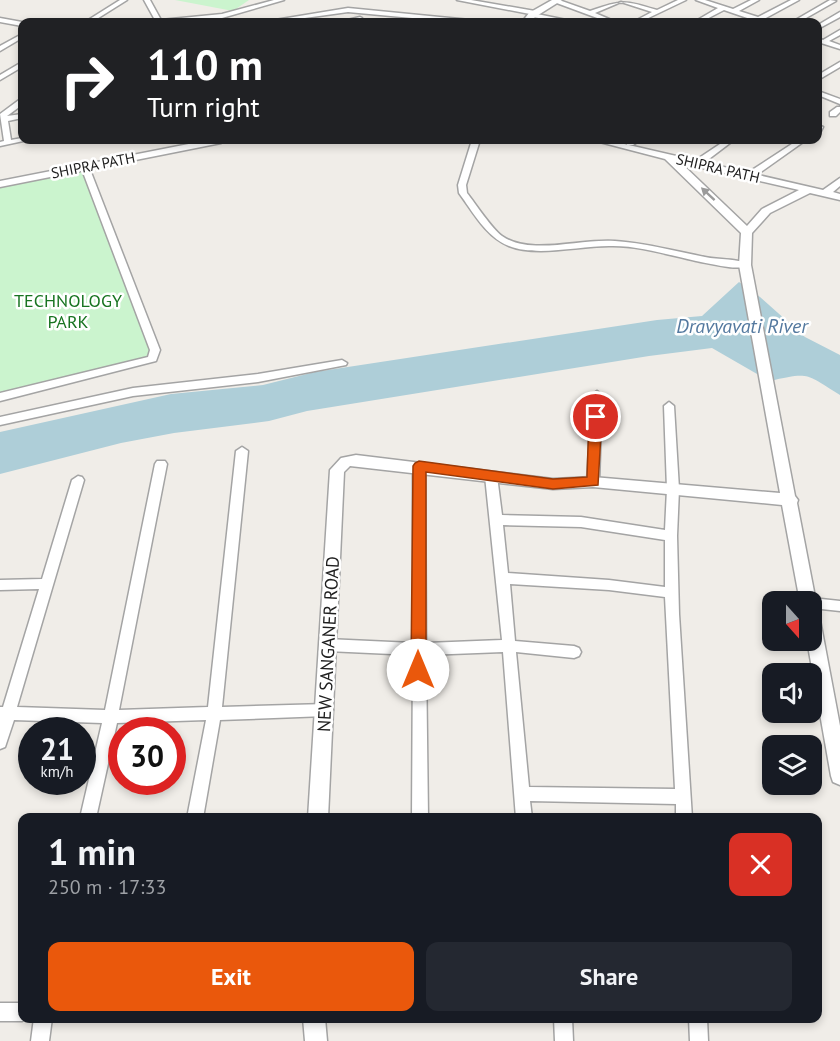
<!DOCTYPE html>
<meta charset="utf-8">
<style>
body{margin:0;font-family:"PT Sans",sans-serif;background:#242831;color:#f1f3f6;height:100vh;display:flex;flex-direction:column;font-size:22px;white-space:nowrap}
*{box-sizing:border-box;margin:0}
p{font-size:20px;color:#9ea1a6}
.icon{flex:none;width:33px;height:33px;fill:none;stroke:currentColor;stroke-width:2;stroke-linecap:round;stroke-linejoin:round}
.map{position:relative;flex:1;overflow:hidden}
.sheet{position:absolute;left:18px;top:813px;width:804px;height:210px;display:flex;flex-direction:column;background:#171b24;border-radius:12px;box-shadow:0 3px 9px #0003}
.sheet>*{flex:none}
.hud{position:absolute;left:18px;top:18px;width:804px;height:126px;border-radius:12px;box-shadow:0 3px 9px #0003;background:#202124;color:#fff;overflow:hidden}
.needle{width:39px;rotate:159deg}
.tools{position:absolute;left:762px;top:591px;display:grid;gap:12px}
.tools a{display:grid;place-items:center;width:60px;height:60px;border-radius:12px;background:#171b24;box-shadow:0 3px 9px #0003;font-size:30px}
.speed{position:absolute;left:18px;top:717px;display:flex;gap:12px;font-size:30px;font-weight:700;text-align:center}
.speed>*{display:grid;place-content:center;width:78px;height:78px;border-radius:50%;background:#171b24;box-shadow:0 3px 9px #0003;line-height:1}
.speed small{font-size:15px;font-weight:400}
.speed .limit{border:9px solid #d22;background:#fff;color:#111}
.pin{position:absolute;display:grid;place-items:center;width:51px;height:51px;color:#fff;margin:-26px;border:3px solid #fff;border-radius:50%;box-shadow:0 2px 6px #0007}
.me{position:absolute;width:66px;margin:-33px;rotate:0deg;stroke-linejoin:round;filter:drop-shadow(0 0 4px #0008)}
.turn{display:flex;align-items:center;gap:21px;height:126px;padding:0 30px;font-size:27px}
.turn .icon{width:78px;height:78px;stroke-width:2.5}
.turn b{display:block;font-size:42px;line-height:51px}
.round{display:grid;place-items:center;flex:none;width:63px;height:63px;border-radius:12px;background:#242831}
.headline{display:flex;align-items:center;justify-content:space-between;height:102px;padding:0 30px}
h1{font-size:36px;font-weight:800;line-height:45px}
.cta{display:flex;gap:12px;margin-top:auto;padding:12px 30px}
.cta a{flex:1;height:69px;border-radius:12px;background:#ea580c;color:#fff;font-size:24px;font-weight:800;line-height:69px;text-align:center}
.cta a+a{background:#242831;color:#f1f3f6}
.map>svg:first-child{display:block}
.park{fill:#cbf4ce}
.water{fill:#aeced8}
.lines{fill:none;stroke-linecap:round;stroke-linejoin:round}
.minor-casing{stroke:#a4a4a4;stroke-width:3}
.tertiary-casing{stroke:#a4a4a4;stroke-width:3}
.minor{fill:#fff;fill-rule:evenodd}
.tertiary{fill:#fff;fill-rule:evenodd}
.oneway{fill:#9b9b9b}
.route{fill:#ea580c;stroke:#983908;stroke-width:1.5}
.labels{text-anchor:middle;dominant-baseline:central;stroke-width:5;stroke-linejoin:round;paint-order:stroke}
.far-street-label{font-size:15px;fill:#202020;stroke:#fff}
.park-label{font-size:18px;fill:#187421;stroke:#fff}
.street-label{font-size:18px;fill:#202020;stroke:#fff}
.water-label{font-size:20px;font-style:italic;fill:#54799f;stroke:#fff}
</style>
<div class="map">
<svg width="840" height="1041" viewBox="0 0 840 1041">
<rect width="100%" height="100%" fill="#f0ede8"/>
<path class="park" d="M 175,0 L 249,0 L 233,11 Z
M 85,167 L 155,350 L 152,359 L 0,397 L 0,184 Z"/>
<path class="water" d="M 739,282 L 760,297 L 805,337 L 840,355 L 840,395 C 805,373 810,372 769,381 L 712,348 L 649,356 L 307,411 L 269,421 L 174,433 L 121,443 L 0,474 L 0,432 L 171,394 L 263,385 L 315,372 L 657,320 L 702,316 Z"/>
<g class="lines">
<defs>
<path id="minor" d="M 120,0 L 127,0 L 92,22 L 85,22 Z
M 144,0 L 150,0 L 161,20 L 222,14 L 274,0 L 284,0 L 222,18 L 152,22 L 155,20 Z
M 457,0 L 471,0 L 535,11 L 537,14 L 576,22 L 565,22 L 532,17 L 530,14 Z
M 554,0 L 559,0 L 590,11 C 623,0 623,0 657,10 L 678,0 L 686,0 L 640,22 L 633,22 L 652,12 L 621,2 L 595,13 L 616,22 L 608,22 L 554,2 Z
M 696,0 L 705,0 L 733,9 L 751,0 L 759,0 L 739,11 L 758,17 L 791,0 L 799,0 L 764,19 L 769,22 L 756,21 L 724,10 L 701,22 L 694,22 L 718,8 Z
M 830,0 L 836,1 L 799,22 L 792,22 Z
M 348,8 L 470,20 L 473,22 L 455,22 L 348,12 L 276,22 L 263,22 Z
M 840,12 L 840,17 L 818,29 L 818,25 Z
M 360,17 L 362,18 L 362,20 L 339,22 Z
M 0,18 L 22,22 L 24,22 L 22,26 L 0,22 Z
M 840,30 L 840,35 L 829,41 L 840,45 L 840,49 L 818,42 L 818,38 L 823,40 Z
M 22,34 L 22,38 L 0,51 L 0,46 Z
M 22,62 L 22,67 L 0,80 L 0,75 Z
M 840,62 L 840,67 L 818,80 L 818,75 Z
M 818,91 L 840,99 L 840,104 L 818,95 Z
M 19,100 L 22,100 L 22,105 L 7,116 L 22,114 L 22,118 L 8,121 L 11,140 L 22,138 L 28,140 L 0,146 L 0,142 L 4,141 L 0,114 Z
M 837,107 L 840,107 L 840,112 L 836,116 L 830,116 L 830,112 Z
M 818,125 L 823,127 L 821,131 L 818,131 Z
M 472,140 L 480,140 L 466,185 L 467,193 C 475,203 492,229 502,236 C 531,256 581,238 615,241 C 645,243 675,251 705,257 C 718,260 739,258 750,265 C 740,272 708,263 696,261 C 668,255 638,245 609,246 C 580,246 536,257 509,246 C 486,237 473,212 459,193 L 458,185 Z
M 631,140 L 640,140 L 633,145 L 627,145 L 627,141 Z
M 726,140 L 734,140 L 705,162 L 699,162 L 699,158 Z
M 798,140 L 806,140 L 758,174 L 752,174 L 752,170 Z
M 82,165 L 89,167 L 160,350 L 156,361 L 152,362 L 0,401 L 0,393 L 148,357 L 150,350 L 81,167 Z
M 342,360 L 347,363 L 346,365 L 258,382 L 133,396 L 0,425 L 0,417 L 133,388 L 258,374 Z
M 597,391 L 602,395 L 599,482 L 593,486 L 587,482 L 592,395 Z
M 669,402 L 674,406 L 679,489 L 677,536 L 679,614 L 692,818 L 676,818 L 676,804 L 530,801 L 532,818 L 516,818 L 503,652 L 426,655 L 428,818 L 412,818 L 413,655 L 327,651 L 322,649 L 320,645 L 322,641 L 327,639 L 413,643 L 413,466 L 415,463 L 423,463 L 425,466 L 426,643 L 502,640 L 485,476 L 487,473 L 495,473 L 497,476 L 502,515 L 581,517 L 665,530 L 667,489 L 664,406 ZM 503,525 L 581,527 L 665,540 L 665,587 L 609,580 L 508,573 ZM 510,584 L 609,590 L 665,597 L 675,789 L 529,787 L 516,652 L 574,658 L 579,656 L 581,652 L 579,648 L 574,646 L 515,641 Z
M 242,447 L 248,451 L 222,707 L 326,704 L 331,705 L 333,710 L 331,715 L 326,716 L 220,720 L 203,818 L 187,818 L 206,720 L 117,723 L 96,818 L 80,818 L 102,723 L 14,720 L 5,747 L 0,749 L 0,707 L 3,707 L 39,589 L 0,590 L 0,580 L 42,579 L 72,480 L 78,476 L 82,477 L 84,480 L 17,707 L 105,710 L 155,464 L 157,461 L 165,461 L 167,464 L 119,710 L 208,707 L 236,451 Z
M 812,598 L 840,601 L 840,611 L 812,608 L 812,602 L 806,602 Z
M 0,1003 L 22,1003 L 22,1018 L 27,1018 L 22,1021 L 0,1021 Z
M 34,1018 L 52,1018 L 49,1041 L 31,1041 Z
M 554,1018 L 572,1018 L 573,1041 L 555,1041 Z
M 689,1018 L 707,1018 L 708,1041 L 690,1041 Z"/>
<path id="tertiary" d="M 552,0 L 562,0 L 535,17 L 530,22 L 522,22 L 529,13 Z
M 209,140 L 226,140 L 221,143 L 0,187 L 0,181 Z
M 592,140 L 607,140 L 823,190 L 840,178 L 840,186 L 833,192 L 840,194 L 840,200 L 810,193 L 770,213 L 752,233 L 751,265 L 795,496 L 798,500 L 797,503 L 816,602 L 812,608 L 812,602 L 800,602 L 782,505 L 593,487 L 553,489 L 350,466 L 344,472 L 328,818 L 308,818 L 330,470 L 341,458 L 356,455 L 553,479 L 593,477 L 780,493 L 739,265 L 741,233 L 665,159 ZM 681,163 L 799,190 L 762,209 L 747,226 Z
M 812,613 L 818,615 L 820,620 L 840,726 L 840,785 L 833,782 L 831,776 L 807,640 L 812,640 Z
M 303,1018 L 325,1018 L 327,1041 L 305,1041 Z"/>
</defs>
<use href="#minor" class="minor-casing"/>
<use href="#tertiary" class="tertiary-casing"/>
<use href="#minor" class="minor"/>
<use href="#tertiary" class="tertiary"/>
</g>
<defs><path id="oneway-solid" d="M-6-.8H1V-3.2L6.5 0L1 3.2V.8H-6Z" transform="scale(1.5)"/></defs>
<use class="oneway" href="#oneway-solid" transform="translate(708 194) rotate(-137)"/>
<path class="route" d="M 596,413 L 602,417 L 598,485 L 553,489 L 426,472 L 426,670 L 424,675 L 418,677 L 413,675 L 411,670 L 413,466 L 415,463 L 419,461 L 553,479 L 587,477 L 589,417 Z"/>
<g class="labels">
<g class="far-street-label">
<text transform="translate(93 165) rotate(-11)">SHIPRA PATH</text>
<text transform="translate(718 168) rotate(13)">SHIPRA PATH</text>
</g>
<g class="park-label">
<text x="68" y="300">TECHNOLOGY<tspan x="68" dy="21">PARK</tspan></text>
</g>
<g class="street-label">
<text transform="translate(328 644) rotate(-87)">NEW SANGANER ROAD</text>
</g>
<g class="water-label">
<text x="742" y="326">Dravyavati River</text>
</g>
</g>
</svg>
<div class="tools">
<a><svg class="needle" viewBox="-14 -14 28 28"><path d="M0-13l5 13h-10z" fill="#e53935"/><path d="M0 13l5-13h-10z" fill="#9ea1a6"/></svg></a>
<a><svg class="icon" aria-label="sound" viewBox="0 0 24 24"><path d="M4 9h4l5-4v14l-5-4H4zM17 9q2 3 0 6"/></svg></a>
<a><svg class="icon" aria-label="layers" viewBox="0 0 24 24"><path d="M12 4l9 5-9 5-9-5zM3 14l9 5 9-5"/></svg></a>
</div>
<div class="speed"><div>21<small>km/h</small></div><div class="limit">30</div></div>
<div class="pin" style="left:596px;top:417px;background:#d93025"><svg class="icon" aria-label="arrive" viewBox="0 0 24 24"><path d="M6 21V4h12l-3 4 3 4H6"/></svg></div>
<svg class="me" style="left:418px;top:670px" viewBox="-20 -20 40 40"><circle r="19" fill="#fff"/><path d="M0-13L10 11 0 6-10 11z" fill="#ea580c"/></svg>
<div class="hud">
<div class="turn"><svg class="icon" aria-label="right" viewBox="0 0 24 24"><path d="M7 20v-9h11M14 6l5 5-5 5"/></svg><div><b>110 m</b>Turn right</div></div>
</div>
<section class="sheet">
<div class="headline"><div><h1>1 min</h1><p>250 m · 17:33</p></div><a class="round" style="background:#d93025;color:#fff"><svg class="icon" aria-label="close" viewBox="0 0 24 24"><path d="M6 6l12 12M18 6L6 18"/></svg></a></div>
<div class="cta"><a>Exit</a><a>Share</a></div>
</section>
</div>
